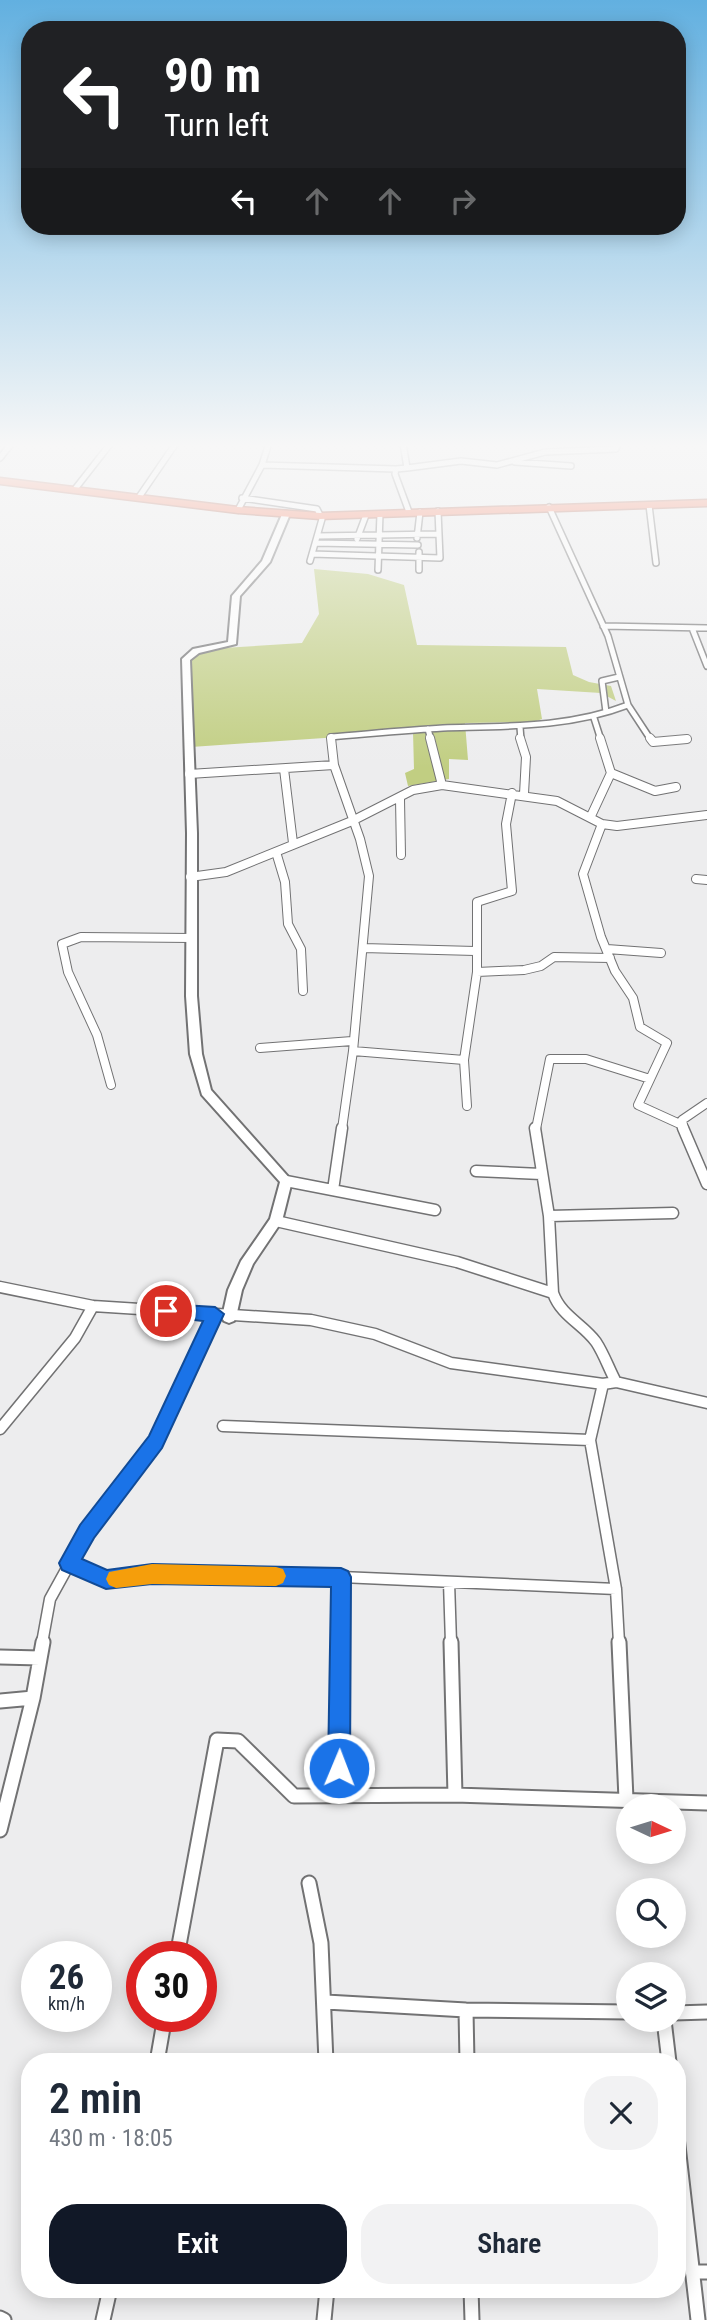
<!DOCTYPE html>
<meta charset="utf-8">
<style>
body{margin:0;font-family:"Roboto Condensed",sans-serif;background:#f2f2f3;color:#1f2937;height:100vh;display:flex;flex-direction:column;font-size:26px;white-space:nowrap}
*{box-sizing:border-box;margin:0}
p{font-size:23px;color:#747a83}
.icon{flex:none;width:38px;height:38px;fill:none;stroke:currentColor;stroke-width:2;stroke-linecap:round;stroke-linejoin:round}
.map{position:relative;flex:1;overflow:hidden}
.sheet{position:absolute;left:21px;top:2053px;width:665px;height:245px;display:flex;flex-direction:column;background:#fff;border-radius:28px;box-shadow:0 4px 18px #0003}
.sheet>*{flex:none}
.top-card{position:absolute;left:21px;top:21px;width:665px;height:214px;border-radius:28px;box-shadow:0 4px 18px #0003;background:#202124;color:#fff;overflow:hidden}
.needle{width:46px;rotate:94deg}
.fabs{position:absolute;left:616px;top:1794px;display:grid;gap:14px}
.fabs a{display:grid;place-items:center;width:70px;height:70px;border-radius:50%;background:#fff;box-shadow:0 4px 18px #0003;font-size:35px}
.speed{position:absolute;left:21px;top:1941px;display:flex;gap:14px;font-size:35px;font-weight:700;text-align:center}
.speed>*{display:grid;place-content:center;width:91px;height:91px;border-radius:50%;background:#fff;box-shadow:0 4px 18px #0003;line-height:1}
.speed small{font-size:18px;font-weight:400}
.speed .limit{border:10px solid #d22;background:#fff;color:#111}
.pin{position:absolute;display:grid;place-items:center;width:60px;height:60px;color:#fff;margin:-30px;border:4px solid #fff;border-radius:50%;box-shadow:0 2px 7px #0007}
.me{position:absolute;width:77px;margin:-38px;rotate:1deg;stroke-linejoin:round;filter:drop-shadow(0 0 5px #0008)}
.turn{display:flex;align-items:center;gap:24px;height:147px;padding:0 28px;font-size:32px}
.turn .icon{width:91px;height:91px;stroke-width:2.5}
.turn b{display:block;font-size:49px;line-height:60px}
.lanes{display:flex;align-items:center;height:66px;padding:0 28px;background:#0003;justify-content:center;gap:35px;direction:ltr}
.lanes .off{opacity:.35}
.round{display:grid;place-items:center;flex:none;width:74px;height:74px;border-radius:28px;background:#f2f2f3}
.headline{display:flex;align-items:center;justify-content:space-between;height:119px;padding:0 28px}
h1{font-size:42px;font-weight:600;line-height:52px}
.button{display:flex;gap:14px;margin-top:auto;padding:14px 28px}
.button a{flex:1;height:80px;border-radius:28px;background:#111827;color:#fff;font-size:28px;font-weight:600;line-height:80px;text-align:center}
.button a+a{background:#f2f2f3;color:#1f2937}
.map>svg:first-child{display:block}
.green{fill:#c1ce82}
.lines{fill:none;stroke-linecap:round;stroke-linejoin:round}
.street-far3-casing{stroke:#727273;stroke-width:8}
.street-far2-casing{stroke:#727273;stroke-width:10}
.street-far1-casing{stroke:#727273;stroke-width:13}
.street-casing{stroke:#727273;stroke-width:17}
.secondary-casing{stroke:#727273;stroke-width:4}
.highway-casing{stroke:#ac5540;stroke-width:3}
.street-far3{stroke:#fff;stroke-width:5}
.street-far2{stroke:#fff;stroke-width:8}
.street-far1{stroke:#fff;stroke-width:10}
.street{stroke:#fff;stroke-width:13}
.secondary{fill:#fff;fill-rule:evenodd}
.highway{fill:#f77150;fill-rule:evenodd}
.route{fill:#1a73e8;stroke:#114b97;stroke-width:2}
.slow{fill:#f59e0b}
</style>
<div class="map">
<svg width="707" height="2320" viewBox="0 0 707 2320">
<rect width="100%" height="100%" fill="#ededee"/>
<path class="green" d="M 314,569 L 368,574 L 404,585 L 417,645 L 566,647 L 573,675 L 589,682 L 611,686 L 616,701 L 601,693 L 537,689 L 542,719 L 534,722 L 465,723 L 468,760 L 449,759 L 449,779 L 408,786 L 405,773 L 414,769 L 413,732 L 191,747 L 190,650 L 302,643 L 319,614 Z"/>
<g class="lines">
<defs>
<path id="street-far3" d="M 403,443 L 407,468 L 396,469 L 395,474 L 409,512
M 0,458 L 12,443
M 515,462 L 571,466
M 262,465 L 396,469
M 407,468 L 461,461 L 497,465 L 545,452 L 616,449 L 618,443
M 75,489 L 111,443
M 139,497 L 176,443
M 242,498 L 317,509 L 322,519 L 310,561
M 649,505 L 656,563
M 238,510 L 262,465 L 269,443
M 318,536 L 438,534
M 417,538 L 420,512
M 357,539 L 366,515
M 316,543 L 418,545
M 419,552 L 419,570
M 312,554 L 440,558 L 438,511
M 378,570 L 380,514
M 603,626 L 707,628
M 692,628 L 707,666
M 628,705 L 651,740
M 606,712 L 602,681 L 619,677
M 594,718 L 601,740
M 520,727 L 521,740
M 428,729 L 431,740
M 331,740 L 331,737 C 368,734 406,730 443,728 C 506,726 568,728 628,705 L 608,636 L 549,507
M 680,740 L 687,739"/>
<path id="street-far2" d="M 331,738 L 334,765 L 360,839 L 369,876 L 353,1051 L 464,1060
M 430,738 L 442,785
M 520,738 L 526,757 L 524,794
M 650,738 L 653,742 L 687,739
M 284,769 L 293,843
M 611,773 L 655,791 L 676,787
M 189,774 L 334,765
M 400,799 L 401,855
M 591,816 L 611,773 L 600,738
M 602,824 L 583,874 L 601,937 L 615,971 L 633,998 L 640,1027 L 667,1043 L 638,1105 L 682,1125
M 276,852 L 285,882 L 288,924 L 301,949 L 303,991
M 190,877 L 226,872 L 352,821 L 413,790 L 442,785 L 557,801 L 602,824 L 617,826 L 707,815
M 696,879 L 707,880
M 363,948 L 475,951
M 607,949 L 661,953
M 477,972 L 477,902 L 512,891 L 506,824 L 512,793
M 260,1048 L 352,1041
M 111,1085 L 97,1035 L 68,972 L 62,944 L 81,937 L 192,938
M 467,1106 L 464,1060 L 477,972 L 524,970 L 541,966 L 554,957 L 610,958
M 342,1129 L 353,1051
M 536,1129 L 550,1059 L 586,1059 L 650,1079
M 684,1129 L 682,1120 L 707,1103"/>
<path id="street-far1" d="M 535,1128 L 549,1216 L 553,1293 C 561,1316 583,1324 596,1342 C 604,1354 609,1369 616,1382
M 683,1128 L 707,1184
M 476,1171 L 541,1174
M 286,1181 L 435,1210
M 333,1190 L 342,1128
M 549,1216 L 673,1213
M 276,1221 L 457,1262 L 553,1293
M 0,1287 L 93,1306 L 311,1320 L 375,1334 L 451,1363 L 603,1384 L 616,1382 L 707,1403
M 603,1384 L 590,1440 L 616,1589 L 619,1643
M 223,1426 L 590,1440
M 0,1429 L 75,1338 L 93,1306
M 69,1563 L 106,1580 L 152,1574 L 341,1577 L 616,1589
M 449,1582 L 451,1643
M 42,1643 L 50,1599 L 87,1532 L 156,1442 L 215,1314
M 340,1643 L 341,1577"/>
<path id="street" d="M 451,1642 L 455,1795
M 619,1642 L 626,1799
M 0,1657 L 40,1658
M 0,1701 L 33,1698
M 338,1795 L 340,1642
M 0,1830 L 33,1698 L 43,1642
M 309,1883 L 321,1943 L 326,2062
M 177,1956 L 217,1740 L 238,1741 L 294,1796 L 455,1795 L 707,1803
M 326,2002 L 466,2010 L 628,2012
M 466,2010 L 467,2062
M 674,2013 L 707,2012
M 664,2020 L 669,2062
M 157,2062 L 165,2016
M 677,2137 L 698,2320
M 692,2272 L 707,2272
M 471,2289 L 472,2320
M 0,2318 L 4,2320
M 103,2320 L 110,2289
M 324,2320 L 327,2289"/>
<path id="secondary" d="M 283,512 L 290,514 L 270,562 L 240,596 L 236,644 L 199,653 L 190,660 L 197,833 L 197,996 L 202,1054 L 211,1090 L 292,1181 L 282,1221 L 253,1264 L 242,1290 L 236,1317 L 234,1321 L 229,1323 L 224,1321 L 222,1317 L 228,1290 L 241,1261 L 270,1219 L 280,1182 L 202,1095 L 190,1054 L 186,996 L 187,833 L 182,659 L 193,649 L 228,642 L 232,596 L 262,561 Z"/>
<path id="highway" d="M 0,478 L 238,507 L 320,513 L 707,500 L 707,506 L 320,519 L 238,513 L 0,484 Z"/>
</defs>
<use href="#street-far3" class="street-far3-casing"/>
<use href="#street-far2" class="street-far2-casing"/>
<use href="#street-far1" class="street-far1-casing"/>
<use href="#street" class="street-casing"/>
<use href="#secondary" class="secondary-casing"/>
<use href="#highway" class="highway-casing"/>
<use href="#street-far3" class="street-far3"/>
<use href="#street-far2" class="street-far2"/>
<use href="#street-far1" class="street-far1"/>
<use href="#street" class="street"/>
<use href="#secondary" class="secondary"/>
<use href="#highway" class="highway"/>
</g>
<linearGradient id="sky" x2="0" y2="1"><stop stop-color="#62b0e0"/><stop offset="0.58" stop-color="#f7f7f7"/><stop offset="1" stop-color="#f7f7f7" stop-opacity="0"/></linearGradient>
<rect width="707" height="768" fill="url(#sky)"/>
<path class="route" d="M 166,1304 L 215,1307 L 224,1314 L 162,1448 L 94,1538 L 82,1559 L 107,1570 L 152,1564 L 341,1568 L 348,1571 L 351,1577 L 350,1768 L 347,1775 L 339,1778 L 331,1775 L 328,1768 L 331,1587 L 152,1584 L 106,1589 L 62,1570 L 59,1563 L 80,1525 L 149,1436 L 203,1321 L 160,1316 L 158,1311 L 160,1306 Z"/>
<path class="slow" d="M 152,1564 L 276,1567 L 283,1569 L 286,1576 L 283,1583 L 276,1586 L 152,1584 L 116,1588 L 109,1585 L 106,1579 L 109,1572 Z"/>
</svg>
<div class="fabs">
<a><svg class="needle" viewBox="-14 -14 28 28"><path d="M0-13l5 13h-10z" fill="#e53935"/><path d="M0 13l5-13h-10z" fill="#747a83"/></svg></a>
<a><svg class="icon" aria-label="search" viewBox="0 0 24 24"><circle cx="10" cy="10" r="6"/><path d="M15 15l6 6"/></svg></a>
<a><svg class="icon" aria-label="layers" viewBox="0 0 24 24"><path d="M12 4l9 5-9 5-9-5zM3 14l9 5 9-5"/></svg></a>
</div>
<div class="speed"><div>26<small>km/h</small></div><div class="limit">30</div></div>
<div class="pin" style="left:166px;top:1311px;background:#d93025"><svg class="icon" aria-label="arrive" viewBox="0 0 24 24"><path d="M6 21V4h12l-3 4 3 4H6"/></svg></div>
<svg class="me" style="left:339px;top:1768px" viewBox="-20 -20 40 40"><circle r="17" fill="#1a73e8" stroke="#fff" stroke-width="3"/><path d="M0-11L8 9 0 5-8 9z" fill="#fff"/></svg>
<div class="top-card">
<div class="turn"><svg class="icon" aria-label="left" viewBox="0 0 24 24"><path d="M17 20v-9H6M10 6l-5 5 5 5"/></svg><div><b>90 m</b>Turn left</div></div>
<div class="lanes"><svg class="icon" aria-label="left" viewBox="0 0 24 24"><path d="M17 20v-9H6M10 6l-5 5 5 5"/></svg><svg class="icon off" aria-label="ahead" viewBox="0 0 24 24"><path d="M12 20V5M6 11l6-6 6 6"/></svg><svg class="icon off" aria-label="ahead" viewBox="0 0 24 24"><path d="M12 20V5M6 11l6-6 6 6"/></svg><svg class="icon off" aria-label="right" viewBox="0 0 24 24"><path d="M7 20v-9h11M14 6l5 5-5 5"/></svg></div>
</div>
<section class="sheet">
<div class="headline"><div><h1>2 min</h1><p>430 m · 18:05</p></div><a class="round"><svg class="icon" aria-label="close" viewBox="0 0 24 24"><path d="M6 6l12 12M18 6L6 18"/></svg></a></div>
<div class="button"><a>Exit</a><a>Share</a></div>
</section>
</div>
